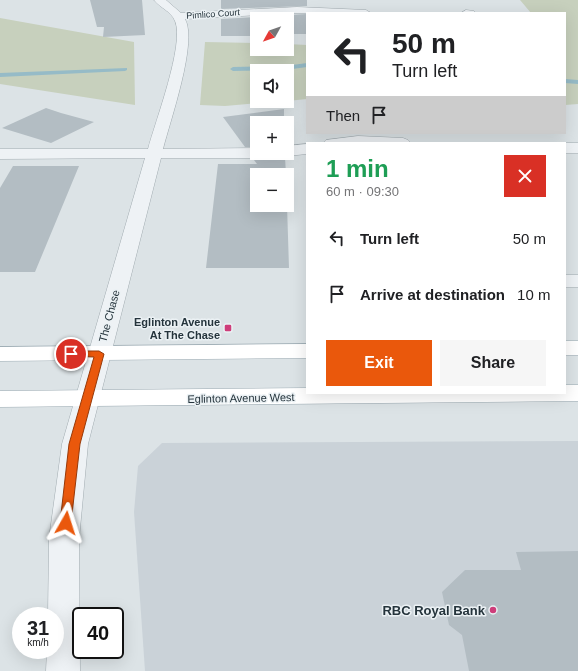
<!DOCTYPE html>
<meta charset="utf-8">
<style>
body{margin:0;font-family:Helvetica,sans-serif;background:#f6f6f6;color:#202124;height:100vh;display:flex;flex-direction:column;font-size:15px;white-space:nowrap}
*{box-sizing:border-box;margin:0}
p{font-size:13px;color:#757577}
.icon{flex:none;width:22px;height:22px;fill:none;stroke:currentColor;stroke-width:2;stroke-linecap:round;stroke-linejoin:round}
.map{position:relative;flex:1;overflow:hidden}
.details{position:absolute;left:306px;top:142px;width:260px;height:252px;display:flex;flex-direction:column;background:#fff;border-radius:0px;box-shadow:0 4px 16px #0002}
.details>*{flex:none}
.banner{position:absolute;left:306px;top:12px;width:260px;height:122px;border-radius:0px;box-shadow:0 4px 16px #0002;background:#fff;color:#202124;overflow:hidden}
.needle{width:26px;rotate:230deg}
.fabs{position:absolute;left:250px;top:12px;display:grid;gap:8px}
.fabs a{display:grid;place-items:center;width:44px;height:44px;border-radius:0px;background:#fff;box-shadow:0 4px 16px #0002;font-size:20px}
.speed{position:absolute;left:12px;top:607px;display:flex;gap:8px;font-size:20px;font-weight:700;text-align:center}
.speed>*{display:grid;place-content:center;width:52px;height:52px;border-radius:50%;background:#fff;box-shadow:0 4px 16px #0002;line-height:1}
.speed small{font-size:10px;font-weight:400}
.speed .limit{border:2px solid #111;border-radius:6px;background:#fff;color:#111}
.pin{position:absolute;display:grid;place-items:center;width:34px;height:34px;color:#fff;margin:-17px;border:2px solid #fff;border-radius:50%;box-shadow:0 1px 4px #0007}
.me{position:absolute;width:44px;margin:-22px;rotate:6deg;stroke-linejoin:round;filter:drop-shadow(0 0 3px #0008)}
.turn{display:flex;align-items:center;gap:14px;height:84px;padding:0 20px;font-size:18px}
.turn .icon{width:52px;height:52px;stroke-width:2.5}
.turn b{display:block;font-size:28px;line-height:34px}
.then{display:flex;align-items:center;height:38px;padding:0 20px;background:#0003;gap:8px;font-size:15px}
.round{display:grid;place-items:center;flex:none;width:42px;height:42px;border-radius:0px;background:#f6f6f6}
.summary{display:flex;align-items:center;justify-content:space-between;height:68px;padding:0 20px}
h1{font-size:24px;font-weight:700;line-height:30px;color:#1e9e55}
.button{display:flex;gap:8px;margin-top:auto;padding:8px 20px}
.button a{flex:1;height:46px;border-radius:0px;background:#ea580c;color:#fff;font-size:16px;font-weight:700;line-height:46px;text-align:center}
.button a+a{background:#f6f6f6;color:#202124}
ul{padding:0;list-style:none}
li{display:flex;align-items:center;gap:12px;height:56px;padding:0 20px}
li div{flex:1}
li b{display:block;font-size:15px}
li em{font-style:normal}
.map>svg:first-child{display:block}
.built{fill:#cad2d8}
.green{fill:#c7d0bd}
.lines{fill:none;stroke-linecap:round;stroke-linejoin:round}
.stream{fill:#96bbc7;fill-rule:evenodd}
.building{fill:#b3bdc3}
.minor-casing{stroke:#a1abb0;stroke-width:1}
.major-casing{stroke:#9baab2;stroke-width:1}
.minor{fill:#eef2f5;fill-rule:evenodd}
.major{fill:#fff;fill-rule:evenodd}
.route{fill:#ea580c;stroke:#983908}
.poi-dot{fill:#ce3d7a;stroke:#ebf1f4;stroke-width:1.5}
.labels{text-anchor:middle;dominant-baseline:central;stroke-width:3;stroke-linejoin:round;paint-order:stroke}
.far-street-label{font-size:9px;fill:#25343c;stroke:#ebf1f4}
.street-label{font-size:11px;fill:#25343c;stroke:#ebf1f4}
.poi-label{font-size:11px;font-weight:bold;fill:#25343c;stroke:#ebf1f4;text-anchor:end}
.near-poi-label{font-size:13px;font-weight:bold;fill:#25343c;stroke:#ebf1f4;text-anchor:end}
</style>
<div class="map">
<svg width="578" height="671" viewBox="0 0 578 671">
<rect width="100%" height="100%" fill="#dce3e6"/>
<path class="built" d="M 578,441 L 578,671 L 145,671 L 134,512 L 138,466 L 162,443 Z"/>
<path class="green" d="M 520,0 L 578,0 L 578,104 L 565,105 L 565,13 L 531,13 Z
M 0,18 L 134,42 L 135,105 L 0,84 Z
M 205,42 L 257,43 L 257,49 L 287,49 L 287,44 L 307,45 L 307,99 L 287,101 L 287,71 L 257,71 L 257,101 L 283,101 L 225,106 L 200,105 Z"/>
<g class="lines">
<path class="stream" d="M 307,63 L 307,67 L 285,70 L 233,71 L 230,69 L 233,67 L 285,66 Z
M 127,68 L 127,70 L 125,71 L 0,77 L 0,73 Z
M 565,79 L 578,80 L 578,84 L 565,83 Z"/>
</g>
<path class="building" d="M 90,0 L 142,0 L 145,35 L 103,37 L 104,27 L 97,27 Z
M 221,0 L 307,0 L 307,6 L 221,9 Z
M 307,14 L 307,34 L 287,34 L 287,19 L 257,19 L 257,36 L 221,36 L 221,19 Z
M 46,108 L 61,113 L 94,122 L 51,143 L 2,128 Z
M 284,109 L 284,123 L 257,123 L 257,147 L 245,147 L 223,117 Z
M 266,153 L 280,153 L 285,157 L 286,175 L 257,175 L 257,205 L 287,205 L 289,268 L 206,268 L 218,164 L 257,164 L 254,160 L 263,157 Z
M 13,166 L 79,166 L 35,272 L 0,272 L 0,188 Z
M 578,551 L 578,671 L 469,671 L 462,635 L 449,625 L 442,592 L 465,570 L 521,570 L 516,552 Z"/>
<g class="lines">
<defs>
<path id="minor" d="M 154,0 L 166,0 L 181,13 L 297,7 L 366,10 L 371,13 L 297,13 L 185,19 C 198,42 170,121 163,149 L 257,148 L 257,153 L 265,153 L 263,156 L 257,158 L 161,158 L 88,444 L 79,539 L 80,671 L 46,671 L 47,650 L 55,650 L 55,616 L 48,616 L 49,539 L 62,444 L 145,158 L 0,159 L 0,149 L 148,149 C 155,122 185,44 175,21 C 171,11 160,8 154,0 Z
M 466,10 L 474,11 L 475,13 L 461,13 Z
M 358,136 L 403,138 L 408,140 L 411,143 L 323,143 L 326,140 Z
M 565,143 L 578,143 L 578,153 L 565,153 Z
M 307,144 L 307,154 L 287,156 L 281,153 L 287,153 L 287,146 Z
M 565,275 L 578,275 L 578,287 L 565,287 Z"/>
<path id="major" d="M 565,341 L 578,341 L 578,355 L 565,355 Z
M 307,344 L 307,358 L 0,361 L 0,347 Z
M 565,385 L 578,385 L 578,401 L 0,407 L 0,391 L 307,388 L 307,393 L 565,393 Z"/>
</defs>
<use href="#minor" class="minor-casing"/>
<use href="#major" class="major-casing"/>
<use href="#minor" class="minor"/>
<use href="#major" class="major"/>
</g>
<path class="route" d="M 71,351 L 99,351 L 104,354 L 80,444 L 71,523 L 70,526 L 61,526 L 60,523 L 69,444 L 94,357 L 67,356 L 66,354 Z"/>
<g class="poi-dot">
<rect x="224" y="324" width="8" height="8" rx="2"/>
<circle cx="493" cy="610" r="4"/>
</g>
<g class="labels">
<g class="far-street-label">
<text transform="translate(213 14) rotate(-4)">Pimlico Court</text>
</g>
<g class="street-label">
<text transform="translate(109 316) rotate(-75)">The Chase</text>
<text transform="translate(241 398) rotate(-1)">Eglinton Avenue West</text>
</g>
<g class="poi-label">
<text x="220" y="322">Eglinton Avenue<tspan x="220" dy="13">At The Chase</tspan></text>
</g>
<g class="near-poi-label">
<text x="485" y="610">RBC Royal Bank</text>
</g>
</g>
</svg>
<div class="fabs">
<a><svg class="needle" viewBox="-14 -14 28 28"><path d="M0-13l5 13h-10z" fill="#e53935"/><path d="M0 13l5-13h-10z" fill="#757577"/></svg></a>
<a><svg class="icon" aria-label="sound" viewBox="0 0 24 24"><path d="M4 9h4l5-4v14l-5-4H4zM17 9q2 3 0 6"/></svg></a>
<a>+</a>
<a>−</a>
</div>
<div class="speed"><div>31<small>km/h</small></div><div class="limit">40</div></div>
<div class="pin" style="left:71px;top:354px;background:#d93025"><svg class="icon" aria-label="arrive" viewBox="0 0 24 24"><path d="M6 21V4h12l-3 4 3 4H6"/></svg></div>
<svg class="me" style="left:66px;top:523px" viewBox="-20 -20 40 40"><path d="M0-17L14 15 0 8-14 15z" fill="#ea580c" stroke="#fff" stroke-width="4"/></svg>
<div class="banner">
<div class="turn"><svg class="icon" aria-label="left" viewBox="0 0 24 24"><path d="M17 20v-9H6M10 6l-5 5 5 5"/></svg><div><b>50 m</b>Turn left</div></div>
<div class="then">Then<svg class="icon" aria-label="arrive" viewBox="0 0 24 24"><path d="M6 21V4h12l-3 4 3 4H6"/></svg></div>
</div>
<section class="details">
<div class="summary"><div><h1>1 min</h1><p>60 m · 09:30</p></div><a class="round" style="background:#d93025;color:#fff"><svg class="icon" aria-label="close" viewBox="0 0 24 24"><path d="M6 6l12 12M18 6L6 18"/></svg></a></div>
<ul>
<li><svg class="icon" aria-label="left" viewBox="0 0 24 24"><path d="M17 20v-9H6M10 6l-5 5 5 5"/></svg><div><b>Turn left</b></div><em>50 m</em></li>
<li><svg class="icon" aria-label="arrive" viewBox="0 0 24 24"><path d="M6 21V4h12l-3 4 3 4H6"/></svg><div><b>Arrive at destination</b></div><em>10 m</em></li>
</ul>
<div class="button"><a>Exit</a><a>Share</a></div>
</section>
</div>
